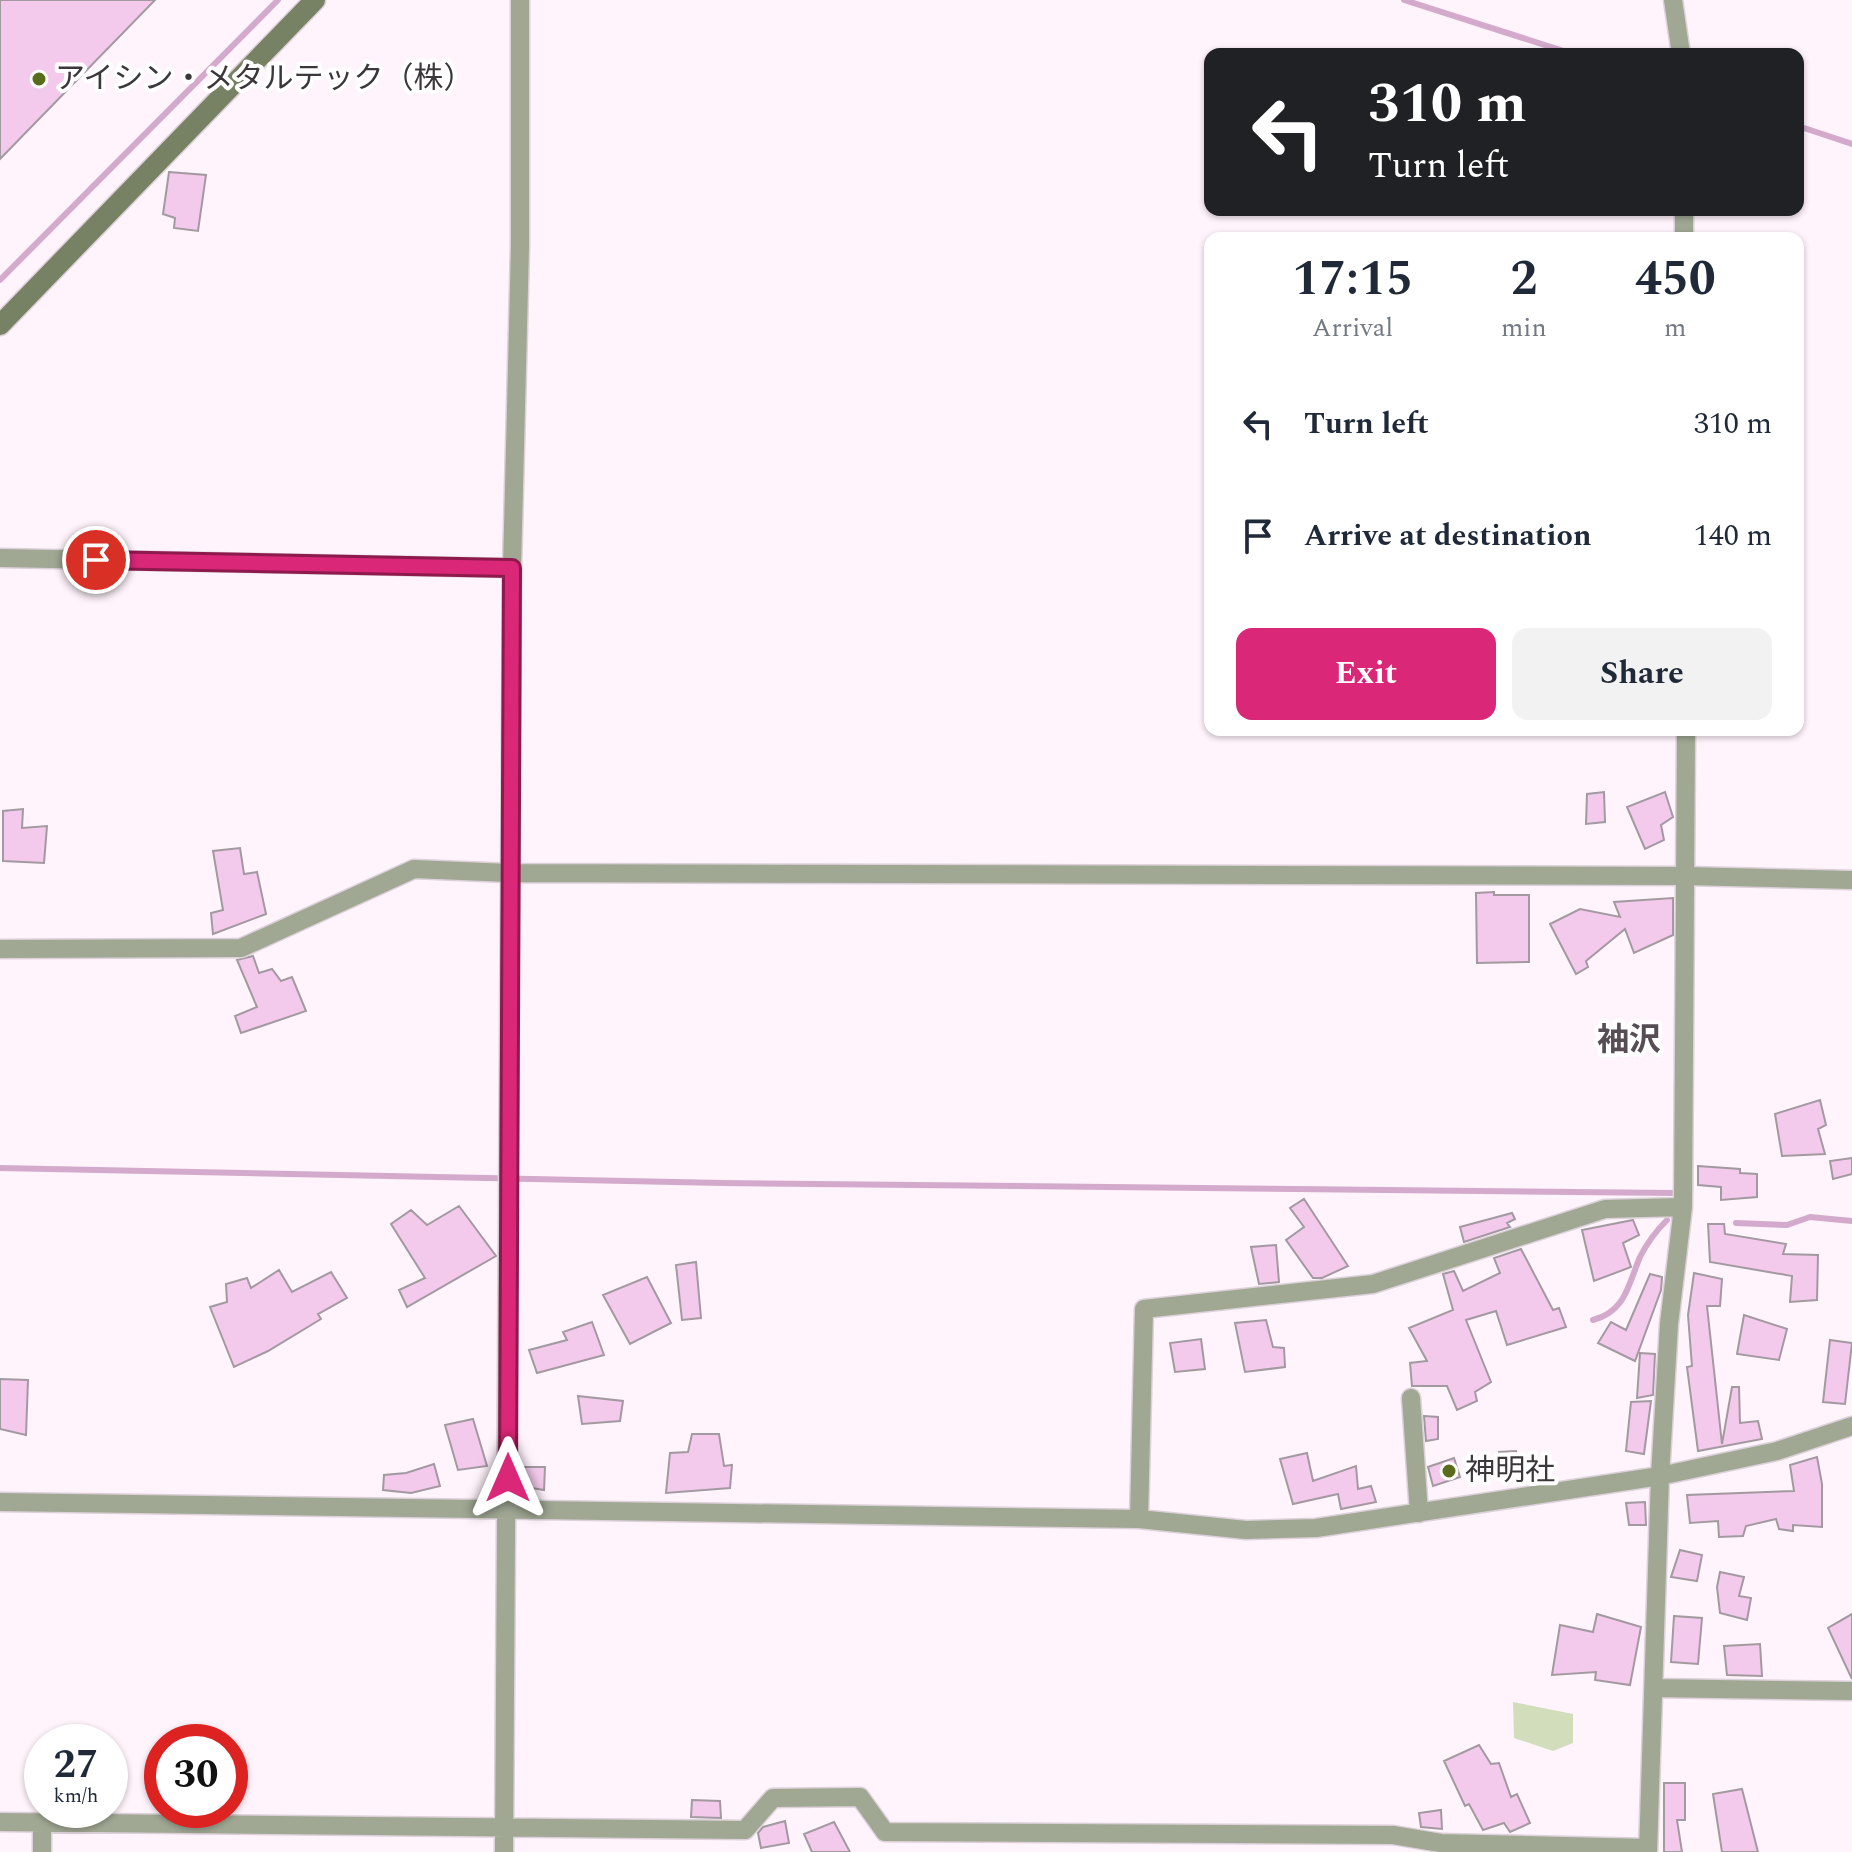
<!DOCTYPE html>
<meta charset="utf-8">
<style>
body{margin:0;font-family:Spectral,"Noto Sans JP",serif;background:#f2f2f3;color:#1f2937;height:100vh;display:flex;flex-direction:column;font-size:30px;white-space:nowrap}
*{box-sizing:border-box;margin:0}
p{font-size:26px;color:#747a83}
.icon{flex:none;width:44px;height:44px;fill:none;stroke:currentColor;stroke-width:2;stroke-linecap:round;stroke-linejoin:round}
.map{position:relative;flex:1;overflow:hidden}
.details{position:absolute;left:1204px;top:232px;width:600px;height:504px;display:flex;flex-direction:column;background:#fff;border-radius:16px;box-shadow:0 2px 6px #0004}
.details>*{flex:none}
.hud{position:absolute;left:1204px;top:48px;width:600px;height:168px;border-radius:16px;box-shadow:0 2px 6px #0004;background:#202124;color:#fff;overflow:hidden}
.speed{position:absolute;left:24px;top:1724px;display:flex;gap:16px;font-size:40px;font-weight:700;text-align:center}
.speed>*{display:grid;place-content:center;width:104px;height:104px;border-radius:50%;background:#fff;box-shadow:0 2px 6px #0004;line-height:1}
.speed small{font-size:20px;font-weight:400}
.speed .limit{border:12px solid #d22;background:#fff;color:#111}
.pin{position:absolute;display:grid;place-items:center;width:68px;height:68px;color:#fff;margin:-34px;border:4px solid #fff;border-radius:50%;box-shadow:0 2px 8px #0007}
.me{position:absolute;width:88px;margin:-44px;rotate:0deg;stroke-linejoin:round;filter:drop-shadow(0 0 6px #0008)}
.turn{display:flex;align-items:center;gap:28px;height:168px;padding:0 32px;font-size:36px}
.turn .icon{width:104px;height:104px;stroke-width:2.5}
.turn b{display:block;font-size:56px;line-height:68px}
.eta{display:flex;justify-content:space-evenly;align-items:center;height:136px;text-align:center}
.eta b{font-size:48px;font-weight:700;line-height:56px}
.cta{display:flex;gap:16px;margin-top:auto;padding:16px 32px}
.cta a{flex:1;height:92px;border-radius:16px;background:#db2777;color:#fff;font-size:32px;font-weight:700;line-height:92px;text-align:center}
.cta a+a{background:#f2f2f3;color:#1f2937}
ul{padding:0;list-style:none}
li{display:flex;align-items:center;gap:24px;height:112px;padding:0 32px}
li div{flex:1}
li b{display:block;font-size:30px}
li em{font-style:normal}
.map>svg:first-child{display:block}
.green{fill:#d2ddbc}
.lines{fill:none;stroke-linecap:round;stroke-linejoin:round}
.stream{stroke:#d3aacb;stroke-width:6}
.building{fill:#f4caec;stroke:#a399a1;stroke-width:2}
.street-casing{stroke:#dcd1d9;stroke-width:21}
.secondary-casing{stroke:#dcd1d9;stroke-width:23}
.street{stroke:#a0a793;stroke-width:18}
.secondary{stroke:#778163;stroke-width:20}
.route-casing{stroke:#8e194d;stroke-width:20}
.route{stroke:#db2777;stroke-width:14}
.poi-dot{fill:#586c1b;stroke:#fff;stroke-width:3}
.labels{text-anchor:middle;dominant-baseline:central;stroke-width:8;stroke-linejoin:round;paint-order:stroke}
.poi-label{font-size:30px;fill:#3b373a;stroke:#fff;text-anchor:start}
.neighbourhood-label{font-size:32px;font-weight:bold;fill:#574e55;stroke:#fff}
</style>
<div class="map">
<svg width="1852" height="1852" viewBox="0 0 1852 1852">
<rect width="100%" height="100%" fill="#fff3fc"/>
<path class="green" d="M 1513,1702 L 1573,1714 L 1573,1743 L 1553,1751 L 1514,1738 Z"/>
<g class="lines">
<path class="stream" d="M 1404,0 L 1573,54
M 1798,126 L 1852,144
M 0,280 L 278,0
M 0,1168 L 722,1183 L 1672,1193
M 1736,1223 L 1787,1225 L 1810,1217 L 1852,1221
M 1593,1320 C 1626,1311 1628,1285 1640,1257 C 1647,1243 1656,1231 1667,1220"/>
</g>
<path class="building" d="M 0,0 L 155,0 L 0,159 Z
M 169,172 L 206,175 L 198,231 L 174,228 L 175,218 L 163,214 Z
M 1604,792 L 1605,822 L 1586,824 L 1587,794 Z
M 1665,792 L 1673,817 L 1661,825 L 1664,840 L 1645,849 L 1627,807 Z
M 23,809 L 22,828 L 47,826 L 44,863 L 3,861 L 3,811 Z
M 240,848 L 244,874 L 257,872 L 266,914 L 213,934 L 211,913 L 223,910 L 213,851 Z
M 1494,892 L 1494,895 L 1529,895 L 1529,962 L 1477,963 L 1476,893 Z
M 1673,898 L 1673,935 L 1634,953 L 1625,929 L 1586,961 L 1588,967 L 1576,974 L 1550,924 L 1580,909 L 1620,917 L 1614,902 Z
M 253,956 L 259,973 L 272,969 L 281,981 L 292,977 L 306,1011 L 241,1033 L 235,1016 L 257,1007 L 237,960 Z
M 1820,1100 L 1826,1125 L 1818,1129 L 1825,1154 L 1782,1156 L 1775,1114 Z
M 1852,1158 L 1852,1174 L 1833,1179 L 1830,1161 Z
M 1698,1166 L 1740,1169 L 1740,1173 L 1757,1174 L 1757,1197 L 1721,1200 L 1721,1187 L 1698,1185 Z
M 1304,1199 L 1348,1266 L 1322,1278 L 1313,1278 L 1286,1240 L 1304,1227 L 1290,1208 Z
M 459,1206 L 496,1256 L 407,1307 L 399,1290 L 425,1278 L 391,1224 L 411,1210 L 427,1225 Z
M 1512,1213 L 1515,1219 L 1507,1223 L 1510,1227 L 1464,1242 L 1460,1227 Z
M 1633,1220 L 1639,1235 L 1623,1243 L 1631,1267 L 1594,1281 L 1582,1230 Z
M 1708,1224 L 1724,1224 L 1725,1234 L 1786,1244 L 1783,1254 L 1818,1255 L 1817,1300 L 1790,1302 L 1792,1276 L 1710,1262 Z
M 1276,1245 L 1279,1282 L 1259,1284 L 1251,1247 Z
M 1521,1249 L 1553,1310 L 1559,1308 L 1566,1327 L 1507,1345 L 1496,1311 L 1466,1320 L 1491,1382 L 1475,1392 L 1477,1401 L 1457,1410 L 1447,1386 L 1412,1386 L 1410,1363 L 1427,1361 L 1409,1328 L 1453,1310 L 1443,1274 L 1454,1271 L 1463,1291 L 1500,1273 L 1494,1258 Z
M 696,1262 L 701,1318 L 682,1320 L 676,1265 Z
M 279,1270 L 292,1292 L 331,1272 L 347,1298 L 318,1314 L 321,1319 L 268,1351 L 234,1367 L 210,1307 L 227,1302 L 226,1284 L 247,1278 L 251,1288 Z
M 1694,1273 L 1722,1279 L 1720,1306 L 1707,1306 L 1722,1444 L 1732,1387 L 1739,1387 L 1740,1423 L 1758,1421 L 1762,1439 L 1698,1451 L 1687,1367 L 1692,1366 L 1688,1315 Z
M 1650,1274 L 1662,1277 L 1661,1290 L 1635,1361 L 1598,1343 L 1611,1322 L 1626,1330 Z
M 647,1277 L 671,1323 L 630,1344 L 603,1295 Z
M 1744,1315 L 1787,1329 L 1779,1360 L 1737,1354 Z
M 1266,1320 L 1273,1347 L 1284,1348 L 1285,1367 L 1245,1372 L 1235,1323 Z
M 592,1322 L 604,1355 L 537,1373 L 529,1350 L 567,1340 L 563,1332 Z
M 1201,1339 L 1205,1369 L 1175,1372 L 1170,1343 Z
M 1830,1340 L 1852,1343 L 1845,1404 L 1823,1402 Z
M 1640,1353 L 1655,1354 L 1653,1395 L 1637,1398 Z
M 0,1379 L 28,1380 L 26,1435 L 0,1429 Z
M 578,1396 L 623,1401 L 620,1421 L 582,1424 Z
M 1651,1401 L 1644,1454 L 1626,1451 L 1631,1402 Z
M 1424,1416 L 1438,1417 L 1438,1439 L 1426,1441 Z
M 473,1419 L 487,1466 L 458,1470 L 445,1425 Z
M 692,1434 L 719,1434 L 724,1466 L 732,1465 L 730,1488 L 666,1493 L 670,1453 L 688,1452 Z
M 1516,1451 L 1519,1471 L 1501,1474 L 1499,1452 Z
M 1307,1453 L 1313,1481 L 1356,1466 L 1358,1489 L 1371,1486 L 1376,1502 L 1341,1509 L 1338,1494 L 1293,1504 L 1280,1459 Z
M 1817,1457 L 1822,1484 L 1822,1527 L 1793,1525 L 1793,1531 L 1779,1529 L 1776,1519 L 1746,1526 L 1743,1536 L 1719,1537 L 1718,1521 L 1690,1523 L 1687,1495 L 1794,1491 L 1790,1465 Z
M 1454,1458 L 1460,1477 L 1433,1486 L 1428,1467 Z
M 434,1464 L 440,1486 L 411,1493 L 383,1490 L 384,1475 L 406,1473 Z
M 522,1467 L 545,1467 L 544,1490 L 525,1487 Z
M 1645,1502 L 1646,1525 L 1629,1525 L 1626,1503 Z
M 1680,1550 L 1702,1555 L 1697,1581 L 1671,1577 Z
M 1720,1572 L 1744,1577 L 1739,1596 L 1751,1598 L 1747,1620 L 1720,1613 L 1717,1587 Z
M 1597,1614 L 1641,1627 L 1630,1685 L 1595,1680 L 1596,1672 L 1552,1675 L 1560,1625 L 1593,1632 Z
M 1852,1614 L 1852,1679 L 1828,1628 Z
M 1674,1616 L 1702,1618 L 1698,1664 L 1671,1662 Z
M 1760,1644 L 1762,1676 L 1727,1675 L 1724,1646 Z
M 1479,1745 L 1491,1764 L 1499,1763 L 1511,1797 L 1517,1794 L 1530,1823 L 1510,1832 L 1504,1823 L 1483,1830 L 1469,1804 L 1465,1806 L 1444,1761 Z
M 1664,1783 L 1685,1783 L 1685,1820 L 1677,1820 L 1682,1852 L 1664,1852 Z
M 1742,1789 L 1758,1852 L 1722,1852 L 1713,1794 Z
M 692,1800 L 720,1801 L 721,1818 L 691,1817 Z
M 1441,1810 L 1442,1829 L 1421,1827 L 1419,1813 Z
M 785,1821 L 789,1843 L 761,1848 L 758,1833 L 763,1827 Z
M 834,1822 L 850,1852 L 812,1852 L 804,1834 Z"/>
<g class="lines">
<defs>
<path id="street" d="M 1673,0 L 1681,54
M 1684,210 L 1684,238
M 0,558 L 512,568
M 0,949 L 241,948 L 414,869 L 509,873 L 1686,876 L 1852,880
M 1411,1398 L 1419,1513
M 0,1502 L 1139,1519 L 1246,1530 L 1316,1528 L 1660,1476 L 1777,1451 L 1852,1426
M 1139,1519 L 1144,1309 L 1373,1284 L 1605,1209 L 1683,1207
M 1654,1688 L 1852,1691
M 0,1822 L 745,1830 L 773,1798 L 860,1797 L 885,1832 L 1393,1835 L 1441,1843 L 1648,1848
M 42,1823 L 42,1852
M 504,1852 L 512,568 L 520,246 L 520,0
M 1648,1852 L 1660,1476 L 1669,1324 L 1683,1207 L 1686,730"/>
<path id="secondary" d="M 0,325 L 315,0"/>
</defs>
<use href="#street" class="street-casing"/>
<use href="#secondary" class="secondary-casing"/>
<use href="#street" class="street"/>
<use href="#secondary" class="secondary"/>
</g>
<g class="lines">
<defs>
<path id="route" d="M 96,560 L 512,568 L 508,1478"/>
</defs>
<use href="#route" class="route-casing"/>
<use href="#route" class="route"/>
</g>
<g class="poi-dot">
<circle cx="39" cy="79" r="8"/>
<circle cx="1449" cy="1471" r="8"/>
</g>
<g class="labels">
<g class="poi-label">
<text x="55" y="79">アイシン・メタルテック（株）</text>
<text x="1465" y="1471">神明社</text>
</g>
<g class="neighbourhood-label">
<text x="1629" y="1040">袖沢</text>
</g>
</g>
</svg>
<div class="speed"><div>27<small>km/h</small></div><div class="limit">30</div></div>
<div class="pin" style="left:96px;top:560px;background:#d93025"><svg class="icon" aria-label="arrive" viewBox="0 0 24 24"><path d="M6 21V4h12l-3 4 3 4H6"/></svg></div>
<svg class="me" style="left:508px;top:1478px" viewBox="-20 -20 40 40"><path d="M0-17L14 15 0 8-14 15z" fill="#db2777" stroke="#fff" stroke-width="4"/></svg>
<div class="hud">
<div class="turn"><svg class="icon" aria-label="left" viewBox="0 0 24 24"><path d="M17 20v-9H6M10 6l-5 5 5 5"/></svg><div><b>310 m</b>Turn left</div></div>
</div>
<section class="details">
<div class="eta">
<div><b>17:15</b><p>Arrival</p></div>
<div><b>2</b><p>min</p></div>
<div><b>450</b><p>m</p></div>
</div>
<ul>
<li><svg class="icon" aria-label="left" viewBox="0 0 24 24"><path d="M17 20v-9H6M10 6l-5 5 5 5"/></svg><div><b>Turn left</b></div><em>310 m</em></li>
<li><svg class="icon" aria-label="arrive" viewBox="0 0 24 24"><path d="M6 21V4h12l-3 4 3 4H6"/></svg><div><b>Arrive at destination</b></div><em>140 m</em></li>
</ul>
<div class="cta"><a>Exit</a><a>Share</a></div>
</section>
</div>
